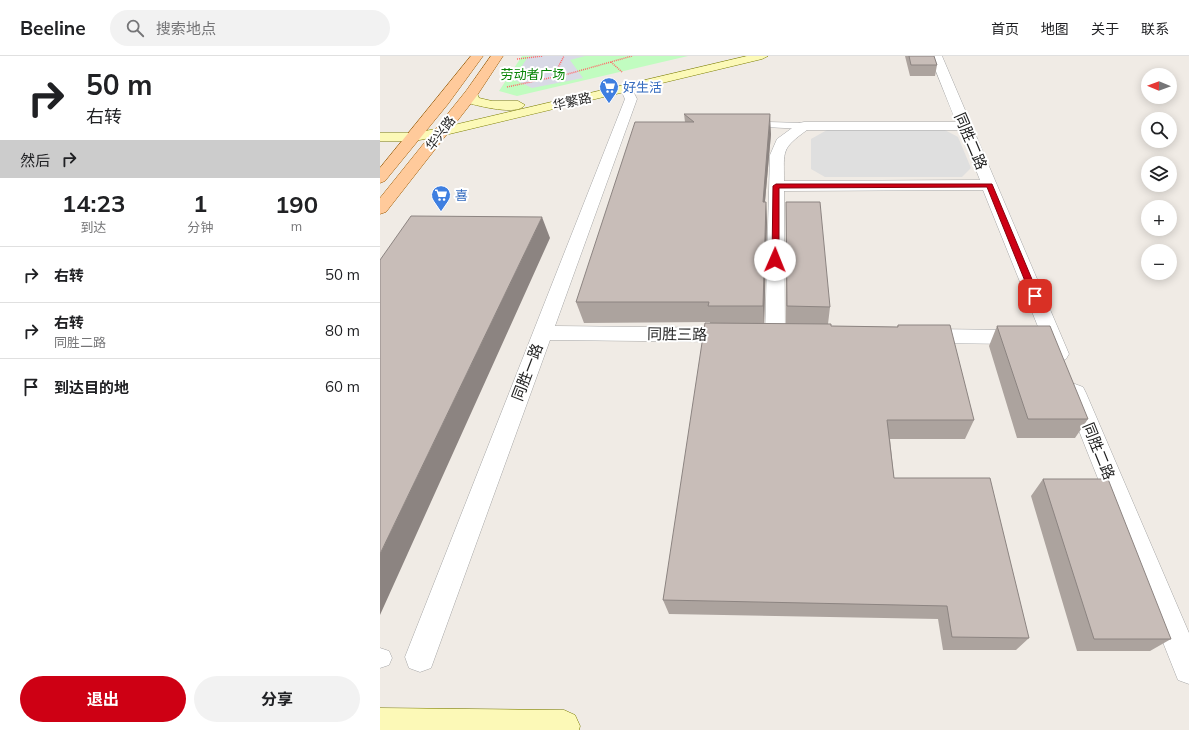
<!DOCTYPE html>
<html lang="zh">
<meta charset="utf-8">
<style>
body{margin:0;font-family:Mulish,"Noto Sans SC",sans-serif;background:#f2f2f2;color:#202124;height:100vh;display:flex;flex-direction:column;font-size:15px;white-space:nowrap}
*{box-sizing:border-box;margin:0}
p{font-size:13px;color:#757577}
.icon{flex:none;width:22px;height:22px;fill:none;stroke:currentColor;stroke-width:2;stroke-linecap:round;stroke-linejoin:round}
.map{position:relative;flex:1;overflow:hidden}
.side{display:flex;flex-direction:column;background:#fff;width:380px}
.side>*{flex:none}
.top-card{background:#fff;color:#202124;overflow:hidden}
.needle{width:26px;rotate:271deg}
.tools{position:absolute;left:761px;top:12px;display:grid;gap:8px}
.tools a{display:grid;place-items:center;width:36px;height:36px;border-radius:50%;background:#fff;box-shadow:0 2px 10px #0003;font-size:20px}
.pin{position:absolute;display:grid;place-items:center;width:34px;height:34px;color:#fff;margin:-17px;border-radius:8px;box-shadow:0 2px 6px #0006}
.me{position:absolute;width:44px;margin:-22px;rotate:1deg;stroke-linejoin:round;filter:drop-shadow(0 0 3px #0008)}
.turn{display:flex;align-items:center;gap:14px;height:84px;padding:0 20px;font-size:18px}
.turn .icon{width:52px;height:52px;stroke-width:2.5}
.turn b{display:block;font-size:28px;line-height:34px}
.then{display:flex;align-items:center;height:38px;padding:0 20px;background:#0003;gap:8px;font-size:15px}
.eta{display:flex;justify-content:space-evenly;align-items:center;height:68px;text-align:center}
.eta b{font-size:24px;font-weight:700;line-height:28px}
.button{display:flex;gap:8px;margin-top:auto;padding:8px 20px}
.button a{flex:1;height:46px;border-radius:24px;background:#ce0014;color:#fff;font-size:16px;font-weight:700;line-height:46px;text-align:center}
.button a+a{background:#f2f2f2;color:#202124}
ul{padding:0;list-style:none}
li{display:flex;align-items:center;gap:12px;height:56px;padding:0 20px;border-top:1px solid #e0e0e0}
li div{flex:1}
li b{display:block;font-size:15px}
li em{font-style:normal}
header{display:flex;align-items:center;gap:24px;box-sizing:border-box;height:56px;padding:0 20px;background:#fff;border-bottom:1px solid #e0e0e0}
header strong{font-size:19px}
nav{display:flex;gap:22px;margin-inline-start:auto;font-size:14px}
.search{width:280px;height:36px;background:#f2f2f2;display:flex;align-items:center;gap:10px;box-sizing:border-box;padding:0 14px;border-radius:22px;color:#757577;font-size:15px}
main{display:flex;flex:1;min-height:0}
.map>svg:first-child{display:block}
.park{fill:#c1fcc0}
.parking{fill:#dfdfdf}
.plaza{fill:#d9dae6}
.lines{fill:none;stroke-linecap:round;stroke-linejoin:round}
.lane-casing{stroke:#a6a6a6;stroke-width:1}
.street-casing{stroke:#a6a6a6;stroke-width:1}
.secondary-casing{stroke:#7a7c00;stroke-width:1}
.primary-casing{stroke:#9a5900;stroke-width:1}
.path{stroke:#ff6867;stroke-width:1.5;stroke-dasharray:1 1;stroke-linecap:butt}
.lane{fill:#fff;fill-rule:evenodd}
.street{fill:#fff;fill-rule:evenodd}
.secondary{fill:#fcf9b7;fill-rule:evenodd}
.primary{fill:#ffca9b;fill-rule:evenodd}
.wall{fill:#aca39e}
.shaded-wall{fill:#8c8481}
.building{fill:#c8bdb8;stroke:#8c8481}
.route{fill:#ce0014;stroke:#86000d}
.labels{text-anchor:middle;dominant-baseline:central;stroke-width:4;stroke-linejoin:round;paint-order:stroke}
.far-park-label{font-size:13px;fill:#088406;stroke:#fff}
.far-shop-label{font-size:13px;fill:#366cbe;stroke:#fff;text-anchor:start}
.far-street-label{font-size:13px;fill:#1f1f1f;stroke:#fff}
.street-label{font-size:15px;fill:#1f1f1f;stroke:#fff}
</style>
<header>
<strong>Beeline</strong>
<div class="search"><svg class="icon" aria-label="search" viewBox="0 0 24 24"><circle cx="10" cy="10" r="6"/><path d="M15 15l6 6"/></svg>搜索地点</div>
<nav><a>首页</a><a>地图</a><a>关于</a><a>联系</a></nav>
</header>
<main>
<section class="side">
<div class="top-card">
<div class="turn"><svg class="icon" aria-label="right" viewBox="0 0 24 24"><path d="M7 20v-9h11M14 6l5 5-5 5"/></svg><div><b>50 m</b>右转</div></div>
<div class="then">然后<svg class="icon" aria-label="right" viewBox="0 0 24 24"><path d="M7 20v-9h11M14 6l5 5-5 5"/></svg></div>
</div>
<div class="eta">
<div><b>14:23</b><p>到达</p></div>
<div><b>1</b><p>分钟</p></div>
<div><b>190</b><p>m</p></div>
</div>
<ul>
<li><svg class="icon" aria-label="right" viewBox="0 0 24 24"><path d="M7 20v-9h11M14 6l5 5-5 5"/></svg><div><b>右转</b></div><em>50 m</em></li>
<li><svg class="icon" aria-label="right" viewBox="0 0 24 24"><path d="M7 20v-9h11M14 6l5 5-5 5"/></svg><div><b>右转</b><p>同胜二路</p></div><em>80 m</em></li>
<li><svg class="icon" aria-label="arrive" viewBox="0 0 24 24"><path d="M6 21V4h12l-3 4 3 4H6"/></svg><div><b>到达目的地</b></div><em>60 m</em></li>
</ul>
<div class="button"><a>退出</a><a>分享</a></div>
</section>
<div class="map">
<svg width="809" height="674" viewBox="0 0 809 674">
<rect width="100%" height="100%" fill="#f0ebe5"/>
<path class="park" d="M 142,0 L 308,0 L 137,40 L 119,35 Z"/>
<path class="parking" d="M 563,73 L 578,81 L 591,112 L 582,121 L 445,121 L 431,113 L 431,83 L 447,74 Z"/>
<path class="plaza" d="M 155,0 L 205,0 L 190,4 L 203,22 L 152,32 L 133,23 L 148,1 Z"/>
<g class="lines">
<defs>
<path id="lane" d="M 388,66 L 424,67 L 428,70 L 424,73 L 385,71 L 385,67 Z
M 0,592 L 9,595 L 12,602 L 9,609 L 0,612 Z"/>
<path id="street" d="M 550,0 L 562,0 L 689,298 L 686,303 L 679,306 L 672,303 L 669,298 L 603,134 L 404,135 L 405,279 L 402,284 L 395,286 L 388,284 L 385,279 L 390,99 L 397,83 L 419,67 L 424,66 L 576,66 ZM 427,74 L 580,74 L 600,124 L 404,125 C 404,94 401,93 427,74 Z
M 246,28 L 250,29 L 257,43 L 175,270 L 353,272 L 360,274 L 363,279 L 360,284 L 353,286 L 170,284 L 55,601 L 51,612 L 40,616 L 29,612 L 25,601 L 245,43 L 240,32 Z
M 544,273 L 643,274 L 650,276 L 653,281 L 650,286 L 643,288 L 544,287 L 537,285 L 534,280 L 537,275 Z
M 695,328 L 703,331 L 706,337 L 809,577 L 809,628 L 798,624 L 684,337 L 687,331 Z"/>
<path id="secondary" d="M 367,0 L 388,0 L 382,3 L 61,80 L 34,85 L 0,85 L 0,77 L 34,77 L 61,72 Z
M 91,34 L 96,35 L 99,42 L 112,45 L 138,45 L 145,49 C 137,60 99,50 88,47 L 85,38 Z
M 0,652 L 184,654 L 195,659 L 200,670 L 199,674 L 0,674 Z"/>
<path id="primary" d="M 91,0 L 103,0 L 68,48 L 5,125 L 0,127 L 0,112 Z
M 111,0 L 123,0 L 96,41 L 6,156 L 0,158 L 0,142 L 86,35 Z"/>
</defs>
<use href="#lane" class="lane-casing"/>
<use href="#street" class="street-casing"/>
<use href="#secondary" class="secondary-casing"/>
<use href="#primary" class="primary-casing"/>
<path class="path" d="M 137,3 L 163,0
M 231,6 L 242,16
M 173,21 L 184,0
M 127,31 L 188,18 L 252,0"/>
<use href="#lane" class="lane"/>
<use href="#street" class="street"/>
<use href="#secondary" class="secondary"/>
<use href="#primary" class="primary"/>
</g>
<path class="wall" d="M 525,0 L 554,0 L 557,9 L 555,20 L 530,20 Z
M 304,58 L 391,78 L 385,146 L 386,146 L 387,167 L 384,268 L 406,268 L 406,146 L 450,251 L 448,268 L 451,270 L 517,271 L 518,269 L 594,364 L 585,383 L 510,383 L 514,422 L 649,582 L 636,594 L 563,594 L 558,563 L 289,558 L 283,544 L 330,266 L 204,267 L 196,246 L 305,66 Z
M 617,270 L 708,363 L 695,382 L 637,382 L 609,290 Z
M 663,423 L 791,583 L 770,595 L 697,595 L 651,440 Z"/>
<path class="shaded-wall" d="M 390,58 L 391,78 L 383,167 L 383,146 Z
M 386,146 L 387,167 L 384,270 L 383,250 Z
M 162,161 L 170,182 L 0,559 L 0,498 Z"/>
<path class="building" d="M 529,0 L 554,0 L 557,9 L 531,9 Z
M 304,58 L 390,58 L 383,146 L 386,146 L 383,250 L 328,250 L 329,246 L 196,246 L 255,66 L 314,66 Z
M 406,146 L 440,146 L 450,251 L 407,250 Z
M 31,160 L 162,161 L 0,498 L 0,204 Z
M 325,267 L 451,268 L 451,270 L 518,271 L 518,269 L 570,269 L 594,364 L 507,364 L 514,422 L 610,422 L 649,582 L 572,581 L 567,550 L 283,544 Z
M 617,270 L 670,270 L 708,363 L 648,363 Z
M 663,423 L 728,423 L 791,583 L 714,583 Z"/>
<path class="route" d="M 396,128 L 612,128 L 659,240 L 655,243 L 651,240 L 607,131 L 399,132 L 399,204 L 395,207 L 392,204 L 393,130 Z"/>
<defs>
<symbol id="supermarket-pin" viewBox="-11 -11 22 30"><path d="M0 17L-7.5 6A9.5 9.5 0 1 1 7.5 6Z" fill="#3f7fe0" stroke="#fff"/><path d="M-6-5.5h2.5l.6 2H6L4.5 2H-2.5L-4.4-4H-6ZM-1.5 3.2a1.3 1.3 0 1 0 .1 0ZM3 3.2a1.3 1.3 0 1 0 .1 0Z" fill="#fff"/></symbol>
</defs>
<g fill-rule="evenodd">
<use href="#supermarket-pin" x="218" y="20" width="22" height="30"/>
<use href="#supermarket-pin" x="50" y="128" width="22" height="30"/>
</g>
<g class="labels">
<g class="far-park-label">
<text x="153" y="18">劳动者广场</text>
</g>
<g class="far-shop-label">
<text x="243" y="31">好生活</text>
<text x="75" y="139">喜</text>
</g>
<g class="far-street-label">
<text transform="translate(192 45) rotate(-13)">华繁路</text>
<text transform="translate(60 77) rotate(-53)">华兴路</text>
</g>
<g class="street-label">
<text transform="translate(591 85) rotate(67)">同胜二路</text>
<text transform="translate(297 278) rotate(1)">同胜三路</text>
<text transform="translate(147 316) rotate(-69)">同胜一路</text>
<text transform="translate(719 395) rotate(68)">同胜二路</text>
</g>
</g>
</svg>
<div class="tools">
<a><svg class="needle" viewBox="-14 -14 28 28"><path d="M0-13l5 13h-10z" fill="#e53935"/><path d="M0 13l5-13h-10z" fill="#757577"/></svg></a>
<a><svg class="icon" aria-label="search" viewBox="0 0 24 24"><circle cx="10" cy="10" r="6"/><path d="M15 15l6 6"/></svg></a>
<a><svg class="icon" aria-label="layers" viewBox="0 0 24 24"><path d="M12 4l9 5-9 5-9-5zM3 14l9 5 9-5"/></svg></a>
<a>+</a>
<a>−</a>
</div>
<div class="pin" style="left:655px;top:240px;background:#d93025"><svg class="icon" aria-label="arrive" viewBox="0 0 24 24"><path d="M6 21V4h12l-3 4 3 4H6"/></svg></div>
<svg class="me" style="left:395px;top:204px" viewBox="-20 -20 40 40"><circle r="19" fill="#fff"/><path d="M0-13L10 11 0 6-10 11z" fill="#ce0014"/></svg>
</div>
</main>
